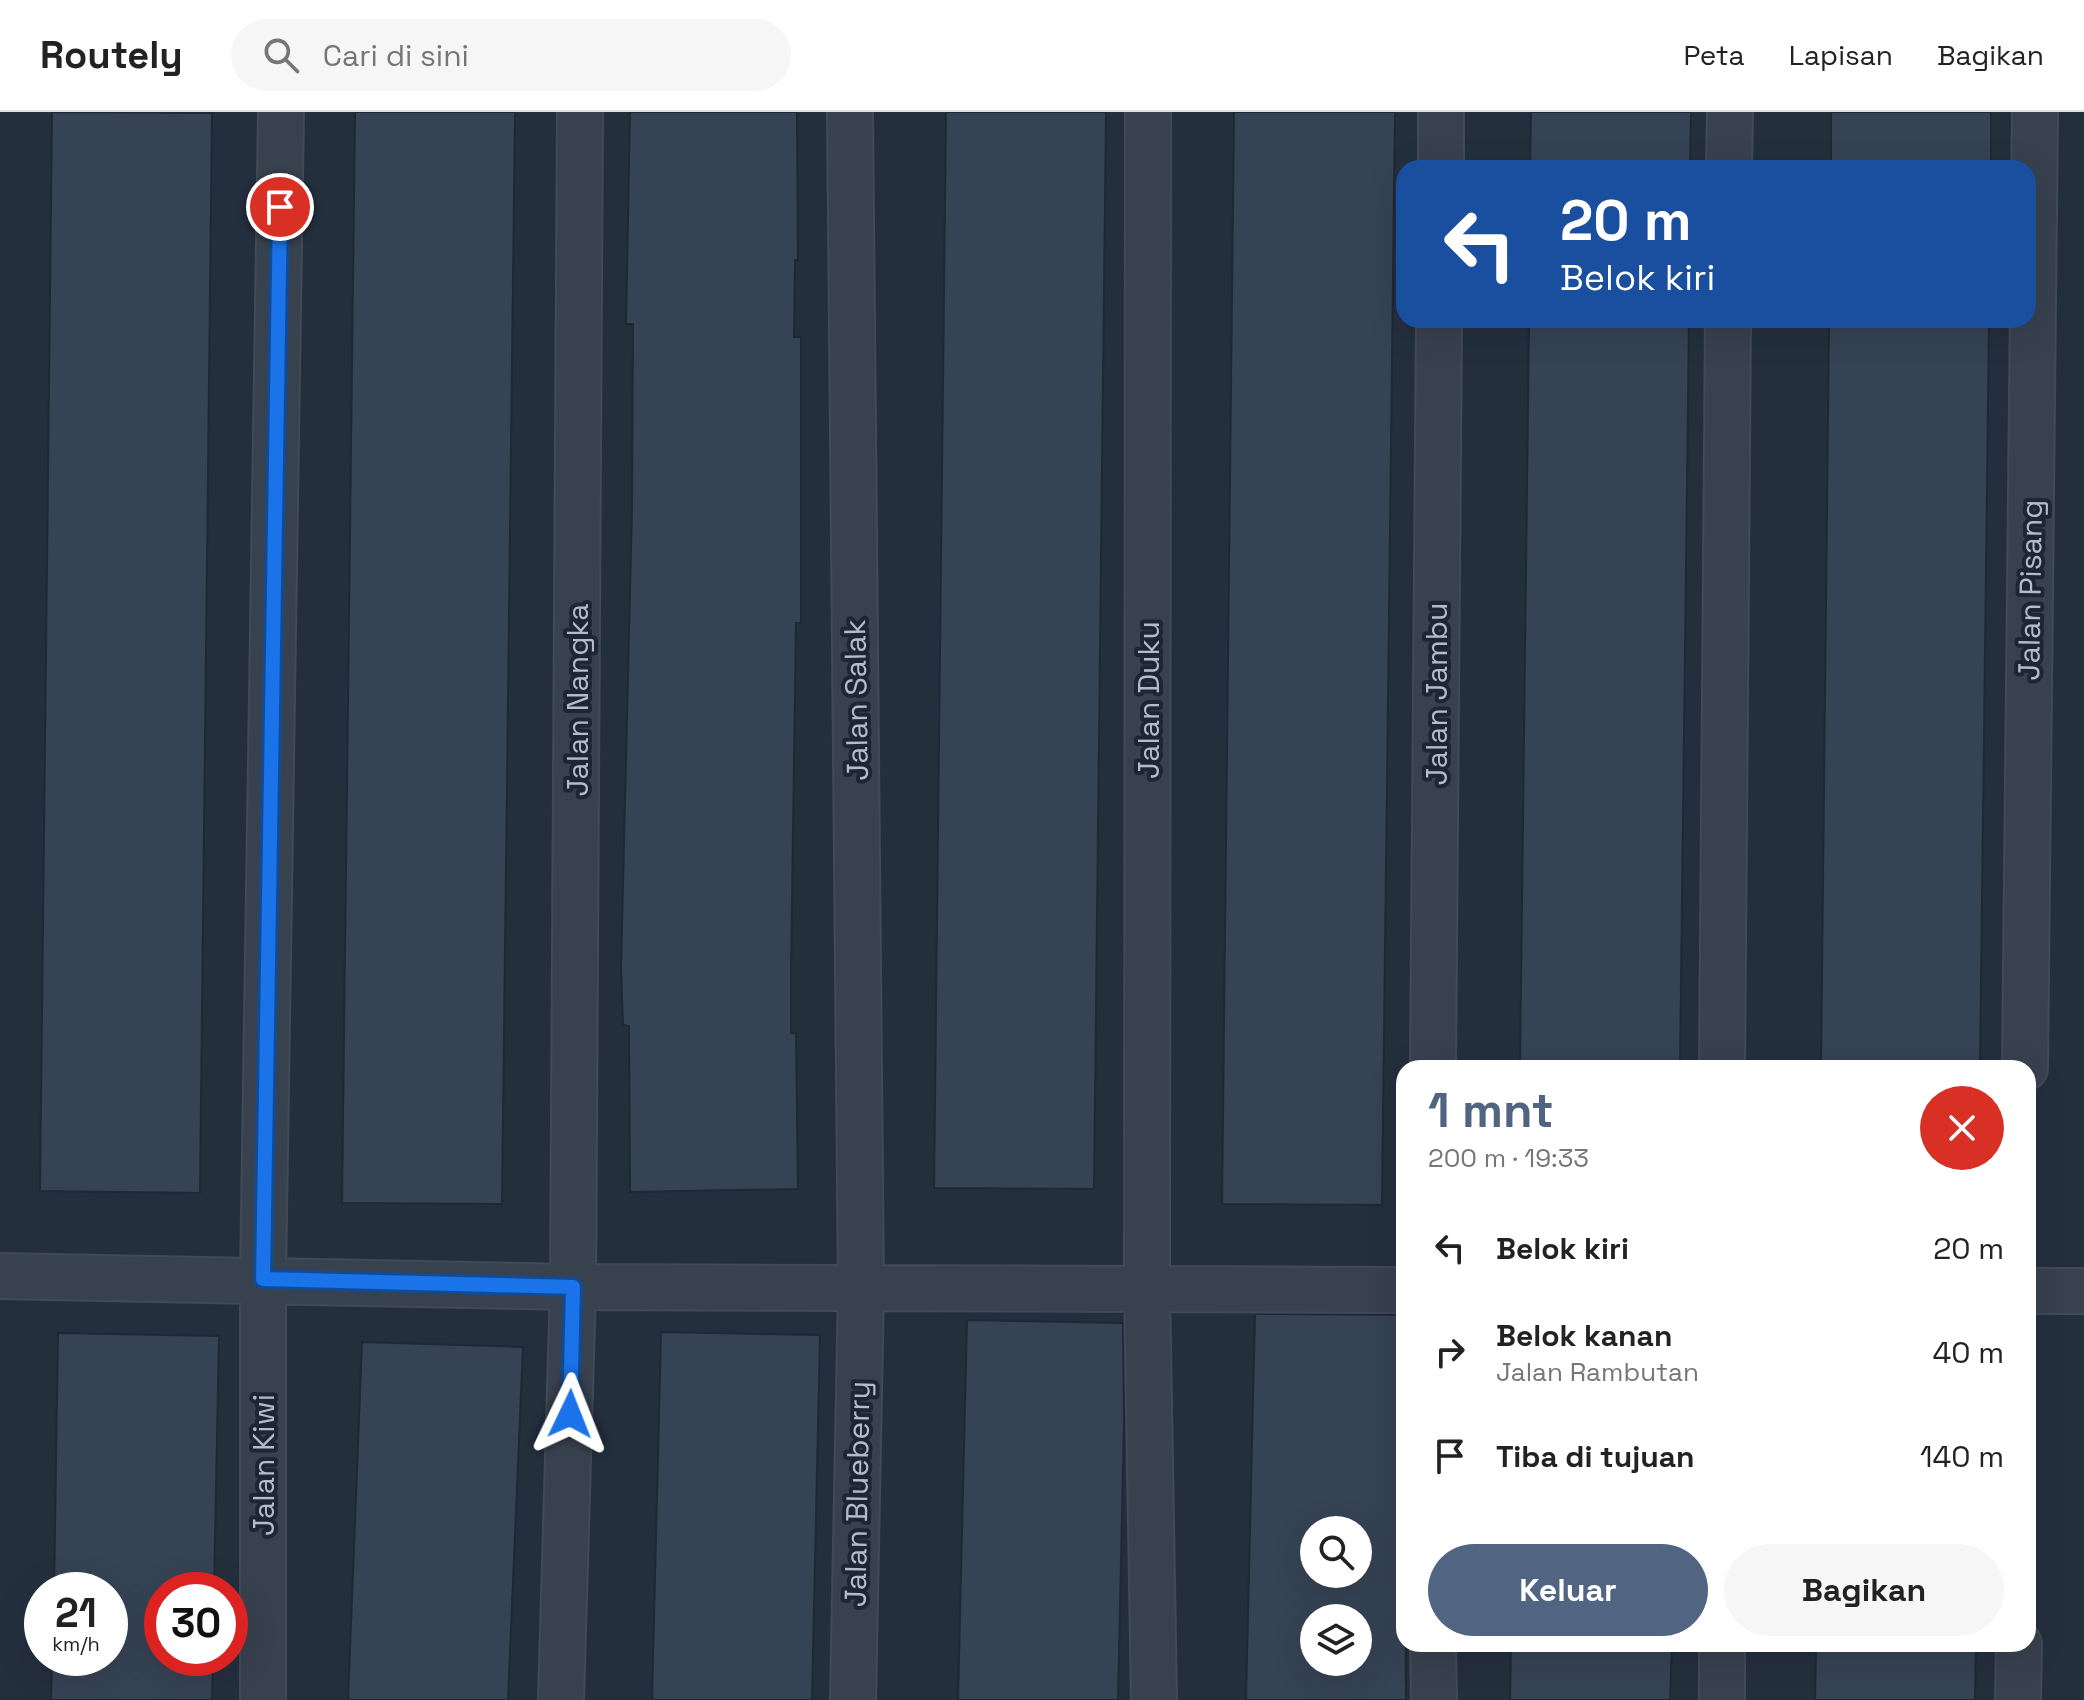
<!DOCTYPE html>
<html lang="id">
<meta charset="utf-8">
<style>
body{margin:0;font-family:"Space Grotesk",sans-serif;background:#f6f6f6;color:#222;height:100vh;display:flex;flex-direction:column;font-size:30px;white-space:nowrap}
*{box-sizing:border-box;margin:0}
p{font-size:26px;color:#767676}
.icon{flex:none;width:44px;height:44px;fill:none;stroke:currentColor;stroke-width:2;stroke-linecap:round;stroke-linejoin:round}
.map{position:relative;flex:1;overflow:hidden}
.drawer{position:absolute;left:1396px;top:948px;width:640px;height:592px;display:flex;flex-direction:column;background:#fff;border-radius:24px;box-shadow:0 8px 32px #0002}
.drawer>*{flex:none}
.guide{position:absolute;left:1396px;top:48px;width:640px;height:168px;border-radius:24px;box-shadow:0 8px 32px #0002;background:#1a4fa0;color:#fff;overflow:hidden}
.buttons{position:absolute;left:1300px;top:1404px;display:grid;gap:16px}
.buttons a{display:grid;place-items:center;width:72px;height:72px;border-radius:50%;background:#fff;box-shadow:0 8px 32px #0002;font-size:40px}
.speed{position:absolute;left:24px;top:1460px;display:flex;gap:16px;font-size:40px;font-weight:700;text-align:center}
.speed>*{display:grid;place-content:center;width:104px;height:104px;border-radius:50%;background:#fff;box-shadow:0 8px 32px #0002;line-height:1}
.speed small{font-size:20px;font-weight:400}
.speed .limit{border:12px solid #d22;background:#fff;color:#111}
.pin{position:absolute;display:grid;place-items:center;width:68px;height:68px;color:#fff;margin:-34px;border:4px solid #fff;border-radius:50%;box-shadow:0 2px 8px #0007}
.me{position:absolute;width:88px;margin:-44px;rotate:2deg;stroke-linejoin:round;filter:drop-shadow(0 0 6px #0008)}
.turn{display:flex;align-items:center;gap:28px;height:168px;padding:0 32px;font-size:36px}
.turn .icon{width:104px;height:104px;stroke-width:2.5}
.turn b{display:block;font-size:56px;line-height:68px}
.round{display:grid;place-items:center;flex:none;width:84px;height:84px;border-radius:42px;background:#f6f6f6}
.head{display:flex;align-items:center;justify-content:space-between;height:136px;padding:0 32px}
h1{font-size:48px;font-weight:700;line-height:60px;color:#516482}
.primary-button{display:flex;gap:16px;margin-top:auto;padding:16px 32px}
.primary-button a{flex:1;height:92px;border-radius:48px;background:#516482;color:#fff;font-size:32px;font-weight:700;line-height:92px;text-align:center}
.primary-button a+a{background:#f6f6f6;color:#222}
ul{padding:0;list-style:none}
li{display:flex;align-items:center;gap:24px;height:104px;padding:0 32px}
li div{flex:1}
li b{display:block;font-size:30px}
li em{font-style:normal}
header{display:flex;align-items:center;gap:48px;box-sizing:border-box;height:112px;padding:0 40px;background:#fff;border-bottom:2px solid #e0e0e0}
header strong{font-size:38px}
nav{display:flex;gap:44px;margin-inline-start:auto;font-size:28px}
.search{width:560px;height:72px;background:#f6f6f6;display:flex;align-items:center;gap:20px;box-sizing:border-box;padding:0 28px;border-radius:44px;color:#767676;font-size:30px}
.map>svg:first-child{display:block}
.building{fill:#364354;stroke:#1f2835;stroke-width:2;fill-rule:evenodd}
.lines{fill:none;stroke-linecap:round;stroke-linejoin:round}
.street-casing{stroke:#414a57;stroke-width:48}
.street{stroke:#38414e;stroke-width:44}
.route-casing{stroke:#114b97;stroke-width:20}
.route{stroke:#1a73e8;stroke-width:14}
.labels{text-anchor:middle;dominant-baseline:central;stroke-width:8;stroke-linejoin:round;paint-order:stroke}
.street-label{font-size:30px;fill:#b4bcc9;stroke:#1d2633}
</style>
<header>
<strong>Routely</strong>
<div class="search"><svg class="icon" aria-label="search" viewBox="0 0 24 24"><circle cx="10" cy="10" r="6"/><path d="M15 15l6 6"/></svg>Cari di sini</div>
<nav><a>Peta</a><a>Lapisan</a><a>Bagikan</a></nav>
</header>
<div class="map">
<svg width="2084" height="1588" viewBox="0 0 2084 1588">
<rect width="100%" height="100%" fill="#242f3e"/>
<path class="building" d="M 52,0 L 212,1 L 200,1081 L 40,1079 Z
M 355,0 L 515,0 L 502,1092 L 342,1091 Z
M 630,0 L 797,0 L 798,148 L 795,148 L 794,225 L 801,225 L 801,511 L 796,511 L 791,861 L 791,921 L 796,921 L 798,1077 L 630,1080 L 629,914 L 623,913 L 621,856 L 632,395 L 633,212 L 626,212 Z
M 946,0 L 1106,0 L 1094,1077 L 934,1076 Z
M 1234,0 L 1395,0 L 1382,1093 L 1222,1092 Z
M 1531,0 L 1691,0 L 1690,56 L 1530,56 Z
M 1831,0 L 1991,0 L 1991,56 L 1831,56 Z
M 1529,208 L 1689,208 L 1680,956 L 1520,955 Z
M 1829,208 L 1989,208 L 1980,956 L 1821,956 Z
M 1255,1202 L 1404,1203 L 1406,1588 L 1246,1588 ZM 1314,1418 L 1358,1418 L 1358,1462 L 1314,1462 ZM 1314,1506 L 1358,1506 L 1358,1550 L 1314,1550 Z
M 967,1208 L 1123,1211 L 1124,1312 L 1118,1588 L 958,1588 Z
M 661,1220 L 820,1223 L 812,1588 L 652,1588 Z
M 58,1221 L 219,1224 L 214,1478 L 162,1478 L 162,1546 L 213,1546 L 212,1588 L 51,1588 L 52,1546 L 110,1546 L 110,1478 L 54,1478 Z
M 362,1230 L 523,1235 L 508,1588 L 348,1588 Z
M 1511,1532 L 1672,1532 L 1670,1588 L 1510,1588 Z
M 1816,1532 L 1976,1532 L 1975,1588 L 1815,1588 Z"/>
<g class="lines">
<defs>
<path id="street" d="M 850,0 L 861,1177 L 853,1588
M 1148,0 L 1147,1176 L 1154,1588
M 1441,56 L 1441,0
M 1729,56 L 1730,0
M 1433,956 L 1439,208
M 1722,956 L 1728,208
M 2025,956 L 2035,0
M 0,1164 L 573,1175 L 1404,1178
M 2028,1179 L 2084,1179
M 1433,1532 L 1434,1588
M 1722,1532 L 1722,1588
M 263,1588 L 263,1167 L 281,0
M 561,1588 L 573,1175 L 580,0
M 2018,1588 L 2019,1532"/>
</defs>
<use href="#street" class="street-casing"/>
<use href="#street" class="street"/>
</g>
<g class="lines">
<defs>
<path id="route" d="M 280,95 L 263,1167 L 573,1175 L 570,1302"/>
</defs>
<use href="#route" class="route-casing"/>
<use href="#route" class="route"/>
</g>
<g class="labels">
<g class="street-label">
<text transform="translate(2030 478) rotate(-89)">Jalan Pisang</text>
<text transform="translate(1436 582) rotate(-90)">Jalan Jambu</text>
<text transform="translate(577 588) rotate(-90)">Jalan Nangka</text>
<text transform="translate(856 588) rotate(-91)">Jalan Salak</text>
<text transform="translate(1148 588) rotate(-90)">Jalan Duku</text>
<text transform="translate(263 1353) rotate(-90)">Jalan Kiwi</text>
<text transform="translate(857 1382) rotate(-89)">Jalan Blueberry</text>
</g>
</g>
</svg>
<div class="buttons">
<a><svg class="icon" aria-label="search" viewBox="0 0 24 24"><circle cx="10" cy="10" r="6"/><path d="M15 15l6 6"/></svg></a>
<a><svg class="icon" aria-label="layers" viewBox="0 0 24 24"><path d="M12 4l9 5-9 5-9-5zM3 14l9 5 9-5"/></svg></a>
</div>
<div class="speed"><div>21<small>km/h</small></div><div class="limit">30</div></div>
<div class="pin" style="left:280px;top:95px;background:#d93025"><svg class="icon" aria-label="arrive" viewBox="0 0 24 24"><path d="M6 21V4h12l-3 4 3 4H6"/></svg></div>
<svg class="me" style="left:570px;top:1302px" viewBox="-20 -20 40 40"><path d="M0-17L14 15 0 8-14 15z" fill="#1a73e8" stroke="#fff" stroke-width="4"/></svg>
<div class="guide">
<div class="turn"><svg class="icon" aria-label="left" viewBox="0 0 24 24"><path d="M17 20v-9H6M10 6l-5 5 5 5"/></svg><div><b>20 m</b>Belok kiri</div></div>
</div>
<section class="drawer">
<div class="head"><div><h1>1 mnt</h1><p>200 m · 19:33</p></div><a class="round" style="background:#d93025;color:#fff"><svg class="icon" aria-label="close" viewBox="0 0 24 24"><path d="M6 6l12 12M18 6L6 18"/></svg></a></div>
<ul>
<li><svg class="icon" aria-label="left" viewBox="0 0 24 24"><path d="M17 20v-9H6M10 6l-5 5 5 5"/></svg><div><b>Belok kiri</b></div><em>20 m</em></li>
<li><svg class="icon" aria-label="right" viewBox="0 0 24 24"><path d="M7 20v-9h11M14 6l5 5-5 5"/></svg><div><b>Belok kanan</b><p>Jalan Rambutan</p></div><em>40 m</em></li>
<li><svg class="icon" aria-label="arrive" viewBox="0 0 24 24"><path d="M6 21V4h12l-3 4 3 4H6"/></svg><div><b>Tiba di tujuan</b></div><em>140 m</em></li>
</ul>
<div class="primary-button"><a>Keluar</a><a>Bagikan</a></div>
</section>
</div>
